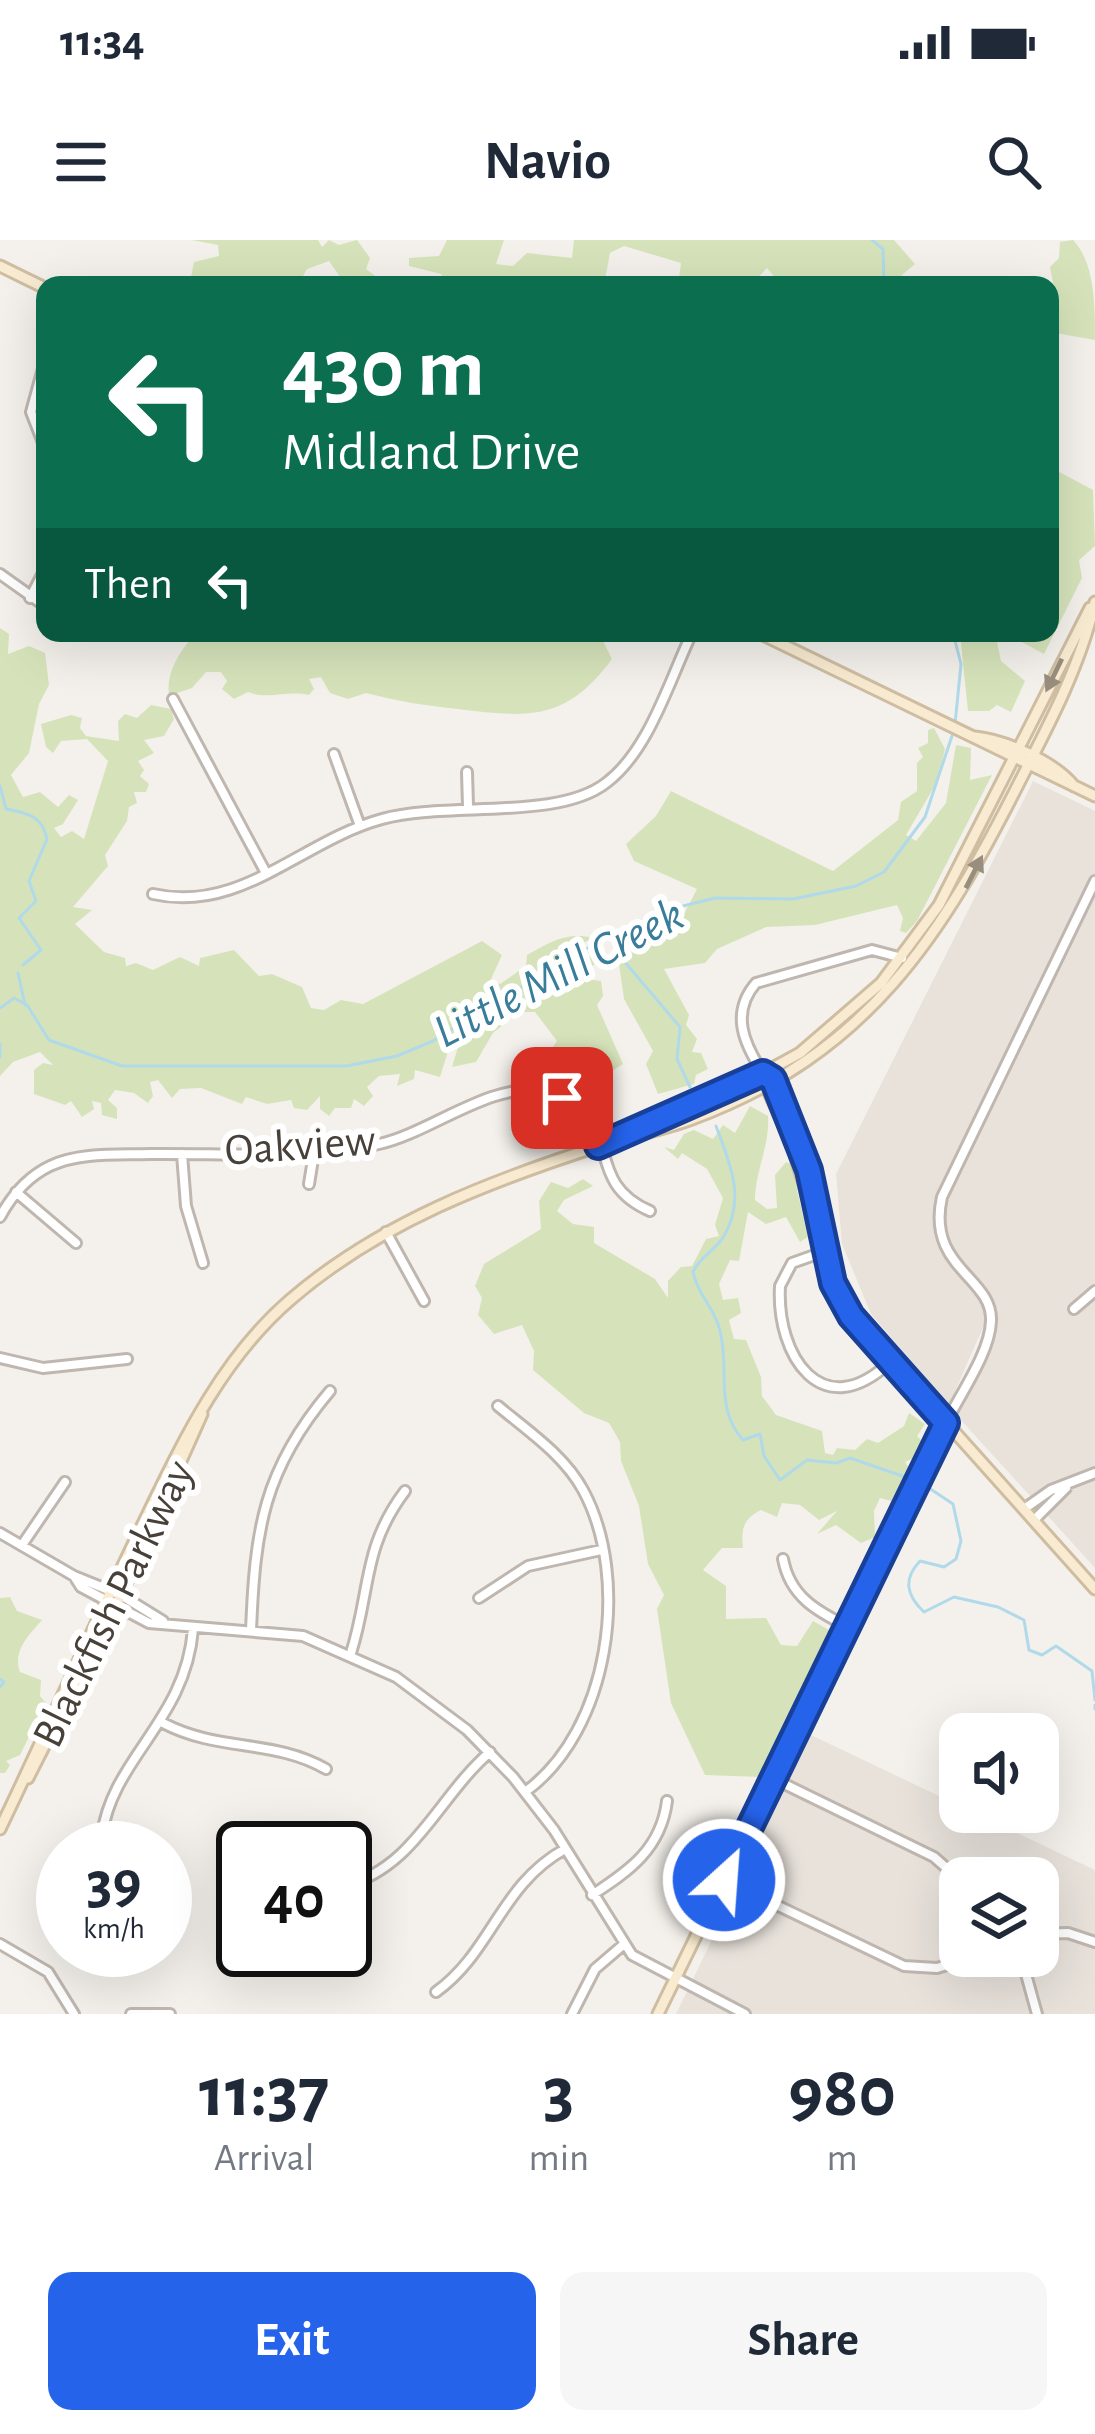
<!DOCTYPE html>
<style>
body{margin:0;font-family:"Alegreya Sans",sans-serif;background:#f6f6f7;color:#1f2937;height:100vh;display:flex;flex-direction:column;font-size:45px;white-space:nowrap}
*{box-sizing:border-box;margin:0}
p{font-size:39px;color:#747a83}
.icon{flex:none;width:66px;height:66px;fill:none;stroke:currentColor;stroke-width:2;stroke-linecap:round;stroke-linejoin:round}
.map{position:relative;height:1774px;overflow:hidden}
.details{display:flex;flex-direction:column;background:#fff;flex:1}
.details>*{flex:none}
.top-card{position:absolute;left:36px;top:36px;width:1023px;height:366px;border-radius:24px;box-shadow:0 12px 48px #0002;background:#0b6e4f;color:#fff;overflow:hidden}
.controls{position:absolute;left:939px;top:1473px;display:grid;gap:24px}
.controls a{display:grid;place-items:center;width:120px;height:120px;border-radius:24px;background:#fff;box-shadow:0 12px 48px #0002;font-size:60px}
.speed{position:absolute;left:36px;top:1581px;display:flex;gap:24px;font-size:60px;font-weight:700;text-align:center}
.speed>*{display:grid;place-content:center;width:156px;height:156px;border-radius:50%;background:#fff;box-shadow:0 12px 48px #0002;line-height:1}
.speed small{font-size:30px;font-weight:400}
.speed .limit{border:6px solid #111;border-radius:18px;background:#fff;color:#111}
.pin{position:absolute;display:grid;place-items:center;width:102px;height:102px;color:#fff;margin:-51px;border-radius:24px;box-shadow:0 6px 18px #0006}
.me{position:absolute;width:132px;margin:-66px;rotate:26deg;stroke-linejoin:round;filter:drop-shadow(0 0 9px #0008)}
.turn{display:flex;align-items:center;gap:42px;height:252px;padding:0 48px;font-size:54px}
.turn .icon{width:156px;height:156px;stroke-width:2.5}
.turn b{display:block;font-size:84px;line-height:102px}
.then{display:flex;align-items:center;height:114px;padding:0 48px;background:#0003;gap:24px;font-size:45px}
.eta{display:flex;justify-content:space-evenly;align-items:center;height:204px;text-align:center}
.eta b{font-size:72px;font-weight:700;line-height:84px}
.primary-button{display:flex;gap:24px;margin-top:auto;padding:24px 48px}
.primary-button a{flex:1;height:138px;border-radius:24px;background:#2563eb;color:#fff;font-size:48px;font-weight:700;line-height:138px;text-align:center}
.primary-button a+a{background:#f6f6f7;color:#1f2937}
.status{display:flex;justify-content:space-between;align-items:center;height:84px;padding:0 60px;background:#fff;direction:ltr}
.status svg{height:33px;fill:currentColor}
header{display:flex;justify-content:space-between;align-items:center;height:156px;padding:0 48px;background:#fff;font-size:54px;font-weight:700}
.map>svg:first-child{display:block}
.residential{fill:#e8e2db;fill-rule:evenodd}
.green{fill:#d6e3ba}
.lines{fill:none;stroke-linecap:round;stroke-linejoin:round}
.stream{stroke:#b0d9e9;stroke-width:3}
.street-casing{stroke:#bfb7af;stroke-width:14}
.secondary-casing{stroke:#cebda1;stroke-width:15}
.street{stroke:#fff;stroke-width:8}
.secondary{stroke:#f9ebd1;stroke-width:9}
.oneway{fill:#988e7e}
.route-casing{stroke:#184099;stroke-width:30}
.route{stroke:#2563eb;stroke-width:21}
.labels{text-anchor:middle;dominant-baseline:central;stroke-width:12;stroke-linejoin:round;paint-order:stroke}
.street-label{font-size:45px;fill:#48413a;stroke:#fff}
.water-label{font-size:48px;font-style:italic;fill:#3a7d9a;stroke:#fff}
</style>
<div class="status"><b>11:34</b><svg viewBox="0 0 49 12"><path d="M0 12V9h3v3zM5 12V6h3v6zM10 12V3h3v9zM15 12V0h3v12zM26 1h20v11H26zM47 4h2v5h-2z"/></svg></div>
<header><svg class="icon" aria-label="menu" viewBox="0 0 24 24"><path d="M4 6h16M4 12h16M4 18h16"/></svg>Navio<svg class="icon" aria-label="search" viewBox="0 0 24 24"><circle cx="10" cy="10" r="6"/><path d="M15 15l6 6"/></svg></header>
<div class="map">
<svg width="1095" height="1774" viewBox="0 0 1095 1774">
<rect width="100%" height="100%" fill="#f4f1ec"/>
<path class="residential" d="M 1033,541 L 1095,571 L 1095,1328 L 1046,1274 L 1074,1248 L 1068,1239 L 1031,1257 L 957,1176 L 994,1098 L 997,1073 L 988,1076 L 949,1165 L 871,1074 L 842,1004 L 836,934 Z
M 811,1495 L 960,1566 L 960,1572 L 973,1572 L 1095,1630 L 1095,1774 L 676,1774 ZM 960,1638 L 1038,1638 L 1038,1716 L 960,1716 Z"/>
<path class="green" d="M 192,0 L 318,0 L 322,7 L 329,0 L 339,5 L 357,0 L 370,18 L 366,29 L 387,45 L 338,45 L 341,38 L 329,21 L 307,29 L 298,45 L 175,45 L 191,37 L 194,22 L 219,16 L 218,5 Z
M 447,0 L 504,0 L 496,24 L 513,26 L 527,13 L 572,18 L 574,0 L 894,0 L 915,24 L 902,35 L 906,45 L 781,45 L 767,28 L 751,45 L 678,45 L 681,23 L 624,6 L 610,13 L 604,45 L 435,45 L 444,39 L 441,34 L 409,26 L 409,18 L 439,16 Z
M 1073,0 C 1095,23 1095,65 1095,100 L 1055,93 L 1051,118 L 1050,65 L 1057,62 L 1050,27 L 1059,18 L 1060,2 Z
M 1050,227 L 1093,250 L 1095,306 L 1079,320 L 1082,338 L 1044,414 L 1016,399 L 996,397 L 1001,421 L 1025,441 L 1011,472 L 997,465 L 989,471 L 968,471 L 960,393 L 1050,393 Z
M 0,388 L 9,394 L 8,414 L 29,406 L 45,413 L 49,445 L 39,464 L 29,513 L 11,535 L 23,557 L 40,552 L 58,567 L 69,555 L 78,560 L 63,584 L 54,588 L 61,597 L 72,591 L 84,599 L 108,521 L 87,499 L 61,501 L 53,513 L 46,507 L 41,484 L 71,475 L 82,478 L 80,488 L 86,496 L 119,501 L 118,481 L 125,474 L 137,478 L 151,465 L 171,469 L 174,479 L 164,496 L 144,500 L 154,513 L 138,521 L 144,530 L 140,536 L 149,544 L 146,552 L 134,552 L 137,563 L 129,567 L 127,581 L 105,615 L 108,626 L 73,667 L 92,670 L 75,684 L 104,712 L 125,718 L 126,726 L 136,723 L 153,730 L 180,717 L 199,726 L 200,718 L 234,710 L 259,736 L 272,734 L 302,747 L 311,768 L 324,770 L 341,760 L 363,764 L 482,701 L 502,715 L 491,739 L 500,744 L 526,726 L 527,715 C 553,701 566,692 594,698 L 559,713 L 554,722 L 561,727 L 606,712 L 608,716 L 592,726 L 586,739 L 601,741 L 603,756 L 597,765 L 623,824 L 606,835 L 593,818 L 588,825 L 552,808 L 557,801 L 535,772 L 519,772 L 493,793 L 476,822 L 452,827 L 458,807 L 450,805 L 440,837 L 415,830 L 414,839 L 397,846 L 400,834 L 379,836 L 367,847 L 373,856 L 364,866 L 354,859 L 351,868 L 335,868 L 329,876 L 320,869 L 320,856 L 307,870 L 294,868 L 291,860 L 267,864 L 246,857 L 242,864 L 201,848 L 180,849 L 172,858 L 158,840 L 150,842 L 153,856 L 148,863 L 134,853 L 115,850 L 108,860 L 117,868 L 117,879 L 102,875 L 101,863 L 92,861 L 94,869 L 82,877 L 71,861 L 65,865 L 34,854 L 34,830 L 43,823 L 53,825 L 40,812 L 13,822 L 0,836 Z
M 196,393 L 630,393 L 603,401 L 612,419 C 566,481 530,478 458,469 C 427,466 397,461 366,453 L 348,459 L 330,453 L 321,437 L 309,439 L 314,449 L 309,455 C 287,450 268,460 248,452 L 234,459 L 222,449 L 227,441 L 221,432 L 206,432 L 192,448 L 169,456 C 166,431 180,411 196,393 Z
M 934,488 L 945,509 L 937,542 L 906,595 L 916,601 L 946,563 L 956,505 L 971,508 L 970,540 L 992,535 L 917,681 L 906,693 L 900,691 L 903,678 L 897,665 L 815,685 L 766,687 L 717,709 L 705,723 L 664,729 L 689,775 L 686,785 L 697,799 L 692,812 L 701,813 L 708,829 L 696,835 L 694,844 L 658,854 L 646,824 L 653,811 L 624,759 L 616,703 L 684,674 L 697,649 L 634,621 L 626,604 L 656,576 L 671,551 L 833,631 L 898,580 L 901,562 L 917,551 L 917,523 L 923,517 L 918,508 L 928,503 L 928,490 Z
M 750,866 L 768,876 C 770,906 755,931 755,960 L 767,969 L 777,968 L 775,935 L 786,922 L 791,924 L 808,997 L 800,1002 L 786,977 L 766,984 L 748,972 L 739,1021 L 730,1020 L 719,1044 L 723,1060 L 738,1058 L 741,1073 L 729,1080 L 734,1099 L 746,1100 L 761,1137 L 762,1156 L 776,1175 L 822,1191 L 825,1213 L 833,1215 L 837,1208 L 855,1210 L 867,1199 L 878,1203 L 904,1186 L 909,1173 L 925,1184 L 917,1196 L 924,1203 L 916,1217 L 905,1222 L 909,1228 L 891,1261 L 880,1258 L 874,1271 L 875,1297 L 861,1303 L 836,1285 L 817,1294 L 837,1271 L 819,1280 L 800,1265 L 782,1263 L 777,1277 L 761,1270 C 743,1279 741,1289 743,1308 L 722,1308 L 703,1330 L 726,1346 L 726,1379 L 766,1378 L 781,1405 L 797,1406 L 813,1381 L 829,1390 L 760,1537 L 705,1535 L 671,1463 L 657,1369 L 664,1355 L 648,1324 L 639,1266 L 621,1221 L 620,1202 L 609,1183 L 584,1173 L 533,1130 L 534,1111 L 522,1085 L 494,1094 L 478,1075 L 482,1058 L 475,1046 L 484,1024 L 541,989 L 539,961 L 551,942 L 568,948 L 583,939 L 593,946 L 564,960 L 557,971 L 573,984 L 594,987 L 594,1003 L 655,1039 L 668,1058 L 668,1041 L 681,1027 L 692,1026 L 706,999 L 719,996 L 715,985 L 723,958 L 707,929 L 682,913 L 678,919 L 664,907 L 674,910 L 684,894 L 694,890 L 713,899 L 723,885 L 735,893 Z
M 10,1357 L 17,1371 L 42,1380 C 31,1393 12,1410 20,1432 L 41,1440 L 40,1456 L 46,1463 L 20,1515 L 6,1521 L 10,1525 L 5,1533 L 0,1533 L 0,1358 Z"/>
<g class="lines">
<path class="stream" d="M 872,0 L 883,9 L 884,45
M 953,393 L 961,424 L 955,484
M 0,546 L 6,569 C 26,573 42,575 47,599 L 29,641 L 36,661 L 19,678 L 41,710 L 23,725
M 626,689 L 624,721 L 680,787 L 677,819 L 690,847
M 18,733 L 25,765
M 0,768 L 14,758 L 27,765 L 49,800 L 122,826 L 346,826 L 397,816 L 433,801 L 572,716 L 659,672 L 715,658 L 793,659 L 856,646 L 884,632 L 925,577 L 953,493
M 0,804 L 0,817
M 716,886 C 730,923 746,959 724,996 C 716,1010 700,1016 693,1032 C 698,1056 715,1068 720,1091 C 730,1129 714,1168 743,1200 L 760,1194 L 764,1216 L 780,1240 L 807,1220 L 836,1223 L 850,1218 L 905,1237
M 929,1248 L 953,1264 L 961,1301 L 956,1319 L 944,1327 L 920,1321 C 903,1339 906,1355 924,1372 L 954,1357 L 998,1367 L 1024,1380 L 1029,1410 L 1042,1415 L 1056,1406 L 1092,1431 L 1095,1460
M 0,1439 L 4,1442 L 0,1447
M 1095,1465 L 1095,1469"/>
<defs>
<path id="street" d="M 45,121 L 31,172 L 45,208
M 0,334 L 45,366
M 30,358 L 45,329
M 173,459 L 266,633
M 334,514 L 360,586
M 467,532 L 468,566
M 153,654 C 241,674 301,601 382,579 C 447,561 557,581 606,543 C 649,511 669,441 692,393
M 763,833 C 744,804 730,773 756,743 L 872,710 L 902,718
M 580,871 L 589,899 L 598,906
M 182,914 L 186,966 L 203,1023
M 309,944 L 314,913
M 16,952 L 76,1003
M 0,977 C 12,955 27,937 50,926 C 79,912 118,915 150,914 C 226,913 305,920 379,904 C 430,893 493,840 543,852 C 632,874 576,939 650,971
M 386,992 L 424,1061
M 823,1012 L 792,1023 L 780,1046 C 776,1116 822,1186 890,1122
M 1074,1069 L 1095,1051
M 0,1118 L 43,1128 L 127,1119
M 498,1166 C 528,1191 564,1215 583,1250 C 631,1338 610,1491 525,1552
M 946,1183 C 960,1154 990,1113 991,1081 C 993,1037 926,1028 942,957 L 1095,641
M 1024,1269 L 1051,1250 L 1095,1233
M 1034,1280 L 1066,1248
M 0,1293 L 74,1336 L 81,1347 L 149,1383 L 303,1396 L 396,1437 L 467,1490 L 513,1537 L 554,1590 L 632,1715 L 745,1774
M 22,1305 L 65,1242
M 783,1319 C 790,1356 816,1371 847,1386
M 74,1336 L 121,1355 L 163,1381
M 479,1358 L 528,1326 L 601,1310
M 251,1391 C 255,1290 263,1230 330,1151
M 351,1413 C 371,1350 362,1308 405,1251
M 163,1483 C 218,1512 274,1499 326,1529
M 774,1539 L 934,1617 L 960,1640
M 102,1595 C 112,1519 186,1480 193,1389
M 223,1624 L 243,1629
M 724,1640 L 904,1726 L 937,1728 L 977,1716
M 345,1646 C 416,1626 437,1558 490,1512
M 592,1655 C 629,1631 661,1609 667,1561
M 1038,1694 L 1068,1693 L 1095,1702
M 0,1704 L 48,1732 L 74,1774
M 1021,1716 L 1037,1774
M 436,1752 C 492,1712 500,1645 565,1609
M 131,1774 L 170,1774
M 572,1774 L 595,1729 L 623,1705"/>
<path id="secondary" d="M 0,26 L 45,48
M 759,393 L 1095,556
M 975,497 C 1005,500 1055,522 1074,546
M 768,836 L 797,892 L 823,1006
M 763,839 L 791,901 L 833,1043 L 851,1076 L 1095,1349
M 630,895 L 729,852 L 800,813 L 881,743 L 939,665 L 1090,368
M 28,1538 L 121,1355 L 202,1174
M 0,1589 C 47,1491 91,1392 138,1294 C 179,1210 218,1122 290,1060 C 380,982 493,940 605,904 C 634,895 663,890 692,879 C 868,814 942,696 1022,537 C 1051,481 1081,423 1095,362
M 658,1774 L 946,1183"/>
</defs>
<use href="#street" class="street-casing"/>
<use href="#secondary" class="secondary-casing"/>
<use href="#street" class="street"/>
<use href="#secondary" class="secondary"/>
</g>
<defs><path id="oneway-solid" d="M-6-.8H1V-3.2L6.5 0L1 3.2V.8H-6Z" transform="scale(3)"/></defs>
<g class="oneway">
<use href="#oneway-solid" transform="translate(1054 435) rotate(116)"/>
<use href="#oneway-solid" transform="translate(974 632) rotate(-63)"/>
</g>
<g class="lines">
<defs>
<path id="route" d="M 562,858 C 582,873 602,876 598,906 L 763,833 L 773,839 L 809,930 L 833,1043 L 851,1076 L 946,1183 L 724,1640"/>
</defs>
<use href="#route" class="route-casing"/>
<use href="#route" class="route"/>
</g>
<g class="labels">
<g class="street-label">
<text transform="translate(300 906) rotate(-4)">Oakview</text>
<text transform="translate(114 1364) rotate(-64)">Blackfish Parkway</text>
</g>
<g class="water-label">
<text transform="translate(559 734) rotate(-27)">Little Mill Creek</text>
</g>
</g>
</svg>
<div class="controls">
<a><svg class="icon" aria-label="sound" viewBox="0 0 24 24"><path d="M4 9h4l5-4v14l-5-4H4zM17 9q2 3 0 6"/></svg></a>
<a><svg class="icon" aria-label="layers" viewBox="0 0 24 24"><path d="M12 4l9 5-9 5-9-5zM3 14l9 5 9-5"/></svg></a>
</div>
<div class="speed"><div>39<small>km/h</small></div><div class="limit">40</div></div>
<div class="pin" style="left:562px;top:858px;background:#d93025"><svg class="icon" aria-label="arrive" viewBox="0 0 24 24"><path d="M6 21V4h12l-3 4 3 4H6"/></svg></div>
<svg class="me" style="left:724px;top:1640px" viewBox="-20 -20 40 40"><circle r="17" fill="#2563eb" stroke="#fff" stroke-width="3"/><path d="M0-11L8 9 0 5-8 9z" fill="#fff"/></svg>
<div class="top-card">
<div class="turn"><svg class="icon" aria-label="left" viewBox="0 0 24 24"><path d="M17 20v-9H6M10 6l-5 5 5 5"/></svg><div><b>430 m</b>Midland Drive</div></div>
<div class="then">Then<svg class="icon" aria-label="left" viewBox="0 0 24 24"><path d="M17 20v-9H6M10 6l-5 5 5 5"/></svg></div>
</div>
</div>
<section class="details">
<div class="eta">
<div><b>11:37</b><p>Arrival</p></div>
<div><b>3</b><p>min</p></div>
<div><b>980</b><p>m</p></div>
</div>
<div class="primary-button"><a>Exit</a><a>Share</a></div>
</section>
